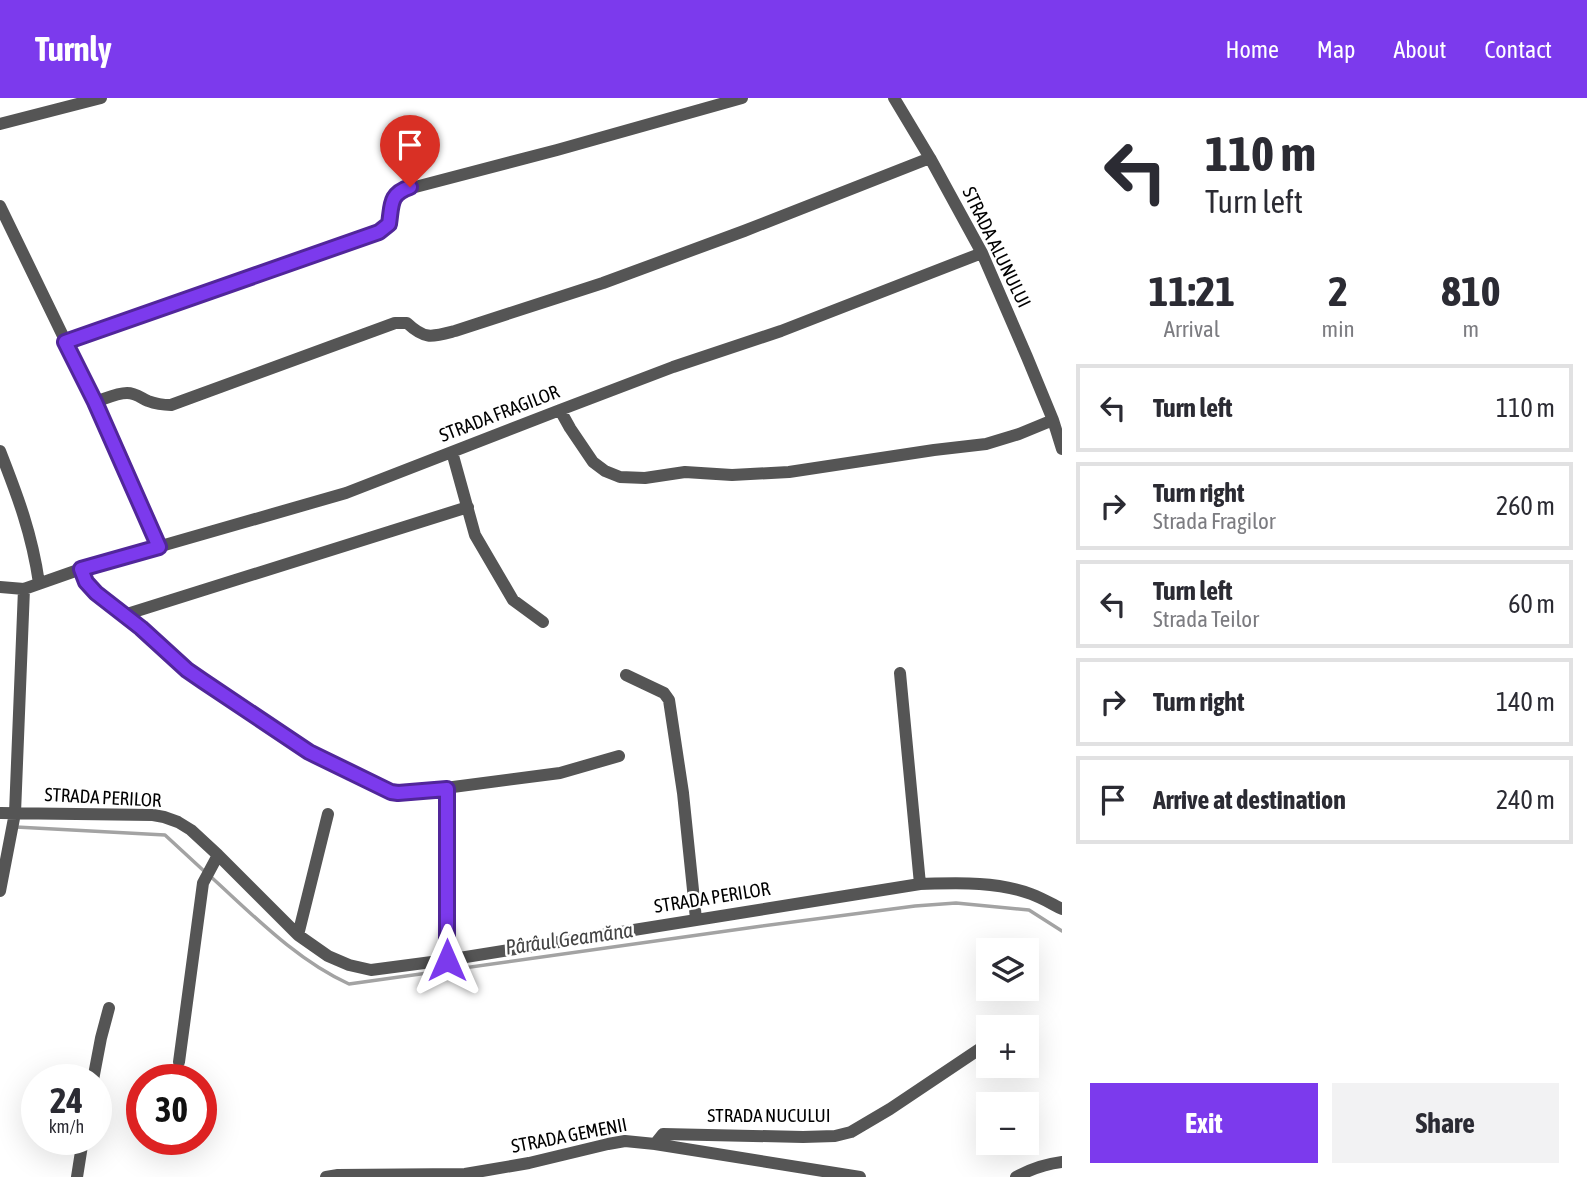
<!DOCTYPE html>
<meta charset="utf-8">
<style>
body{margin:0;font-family:"Asap Condensed",sans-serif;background:#f2f2f3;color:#2b2b33;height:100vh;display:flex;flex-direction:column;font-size:26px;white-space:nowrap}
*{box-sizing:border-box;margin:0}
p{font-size:23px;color:#7c7c81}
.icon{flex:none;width:38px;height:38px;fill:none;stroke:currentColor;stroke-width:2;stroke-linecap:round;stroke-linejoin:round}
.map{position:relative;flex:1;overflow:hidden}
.panel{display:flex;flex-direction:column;background:#fff;width:525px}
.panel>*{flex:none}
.hud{background:#fff;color:#2b2b33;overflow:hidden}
.fabs{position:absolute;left:976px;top:840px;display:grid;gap:14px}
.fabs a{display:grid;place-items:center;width:63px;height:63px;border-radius:0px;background:#fff;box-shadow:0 7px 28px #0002;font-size:35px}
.speed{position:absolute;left:21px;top:966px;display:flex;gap:14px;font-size:35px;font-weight:700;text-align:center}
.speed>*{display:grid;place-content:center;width:91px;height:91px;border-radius:50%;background:#fff;box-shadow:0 7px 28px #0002;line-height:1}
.speed small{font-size:18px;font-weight:400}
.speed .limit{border:10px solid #d22;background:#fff;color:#111}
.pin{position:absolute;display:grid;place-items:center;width:60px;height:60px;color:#fff;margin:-72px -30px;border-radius:50% 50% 50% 0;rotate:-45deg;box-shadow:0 0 7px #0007}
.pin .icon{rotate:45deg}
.me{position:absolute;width:77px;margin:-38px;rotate:0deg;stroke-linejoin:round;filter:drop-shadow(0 0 5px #0008)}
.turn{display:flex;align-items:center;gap:24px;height:147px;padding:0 28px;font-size:32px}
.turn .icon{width:91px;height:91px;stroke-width:2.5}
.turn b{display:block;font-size:49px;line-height:60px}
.eta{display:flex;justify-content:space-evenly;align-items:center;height:119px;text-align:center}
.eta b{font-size:42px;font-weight:700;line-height:49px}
.action{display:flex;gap:14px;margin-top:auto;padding:14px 28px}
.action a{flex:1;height:80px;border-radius:0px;background:#7c3aed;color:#fff;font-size:28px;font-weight:700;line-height:80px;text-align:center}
.action a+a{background:#f2f2f3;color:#2b2b33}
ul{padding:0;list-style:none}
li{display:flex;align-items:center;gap:21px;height:88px;margin:0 14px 10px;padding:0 14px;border:4px solid #e1e1e2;border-radius:0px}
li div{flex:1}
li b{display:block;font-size:26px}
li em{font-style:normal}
header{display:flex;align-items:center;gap:42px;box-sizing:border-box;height:98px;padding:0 35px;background:#7c3aed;color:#fff}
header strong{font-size:33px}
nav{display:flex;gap:38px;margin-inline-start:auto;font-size:24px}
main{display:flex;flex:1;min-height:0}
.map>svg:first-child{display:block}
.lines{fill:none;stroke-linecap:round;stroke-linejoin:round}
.stream{stroke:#a3a3a3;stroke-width:3.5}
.minor{stroke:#555;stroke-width:12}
.route-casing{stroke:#51269a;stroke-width:18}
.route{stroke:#7c3aed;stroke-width:12}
.labels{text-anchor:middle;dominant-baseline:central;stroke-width:5;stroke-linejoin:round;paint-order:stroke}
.street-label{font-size:19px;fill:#000;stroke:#fff}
.water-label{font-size:21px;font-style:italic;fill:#444;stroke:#fff}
</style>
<header>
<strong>Turnly</strong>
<nav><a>Home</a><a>Map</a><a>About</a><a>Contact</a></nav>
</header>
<main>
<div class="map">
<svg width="1062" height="1079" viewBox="0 0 1062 1079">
<rect width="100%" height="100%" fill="#fff"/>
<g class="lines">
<path class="stream" d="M 16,729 L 165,737 L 204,773
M 210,778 C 253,817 296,862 349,886 L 755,829 L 915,808 L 956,805 L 1029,812 L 1062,833"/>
<path class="minor" d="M 894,0 L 930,60 L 982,155 L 1027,259 L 1053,322 L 1062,351
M 0,26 L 101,0
M 0,108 L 95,304 L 159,448
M 65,245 L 379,134 L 389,126 L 393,100 L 400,93 L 557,52 L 742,0
M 95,304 C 105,301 116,295 127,295 C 136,295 141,300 148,303 C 156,306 163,307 171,307 L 395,225 L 407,225 C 425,242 432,239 455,233 L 603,185 L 744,133 L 930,60
M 560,312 L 570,330 L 593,364 L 605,373 L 620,379 L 645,380 L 685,374 L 732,377 L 789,374 L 934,352 L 986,346 L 1019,336 L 1053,322
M 0,353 C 18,399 32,436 39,485
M 452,354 L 475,437 L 513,502 L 543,524
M 81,471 L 86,484 L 96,494 L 140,530 L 187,571 L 309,654 L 385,692 L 398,695 L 430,692 L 560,675 L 619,658
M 0,489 L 24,491 L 81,471 L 346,395 L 560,312 L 673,269 L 781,233 L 982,155
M 124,517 L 468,409
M 900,575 L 920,786
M 626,577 L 664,595 L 669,602 L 683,695 L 696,821
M 447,690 L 447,862
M 0,715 L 153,717 L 164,719 L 178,724 L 191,732 L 218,757 L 298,837 L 328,858 L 349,867 L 371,872 L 447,862 L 920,786 C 957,785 996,783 1031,796 C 1042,800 1052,806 1062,811
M 0,793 L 15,715 L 24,491
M 298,837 L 328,716
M 179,964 L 203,785 L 218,757
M 93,982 L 101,940 L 109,910
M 655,1046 L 663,1036 L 803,1039 L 835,1038 L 851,1034 L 890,1011 L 987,946
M 77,1079 L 83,1041
M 326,1079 L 338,1077 L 465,1076 L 529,1065 L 608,1046 L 625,1043 L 655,1046 L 860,1079
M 1016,1079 C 1031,1071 1045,1066 1062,1064"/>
</g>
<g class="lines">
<defs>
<path id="route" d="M 410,89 C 389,96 392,107 389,126 L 379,134 L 65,244 L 95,304 L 159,449 L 81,471 L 86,484 L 96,495 L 141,530 L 187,572 L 203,583 L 309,654 L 391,694 L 398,695 L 447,691 L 447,862"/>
</defs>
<use href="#route" class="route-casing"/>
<use href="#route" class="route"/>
</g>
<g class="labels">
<g class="street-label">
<text transform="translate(997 149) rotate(64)">STRADA ALUNULUI</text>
<text transform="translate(499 315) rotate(-21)">STRADA FRAGILOR</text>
<text transform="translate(103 699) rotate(3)">STRADA PERILOR</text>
<text transform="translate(712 799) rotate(-9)">STRADA PERILOR</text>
<text x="769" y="1017">STRADA NUCULUI</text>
<text transform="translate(569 1037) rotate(-11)">STRADA GEMENII</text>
</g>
<g class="water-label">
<text transform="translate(569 840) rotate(-8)">Pârâul Geamăna</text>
</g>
</g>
</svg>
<div class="fabs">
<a><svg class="icon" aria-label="layers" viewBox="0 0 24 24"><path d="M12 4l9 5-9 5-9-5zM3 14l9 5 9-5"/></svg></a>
<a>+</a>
<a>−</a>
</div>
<div class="speed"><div>24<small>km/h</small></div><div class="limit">30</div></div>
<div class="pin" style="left:410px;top:89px;background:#d93025"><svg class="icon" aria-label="arrive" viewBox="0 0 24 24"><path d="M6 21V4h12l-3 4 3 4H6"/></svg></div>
<svg class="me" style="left:447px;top:862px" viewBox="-20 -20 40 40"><path d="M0-17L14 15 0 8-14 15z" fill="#7c3aed" stroke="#fff" stroke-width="4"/></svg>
</div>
<section class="panel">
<div class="hud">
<div class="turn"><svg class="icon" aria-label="left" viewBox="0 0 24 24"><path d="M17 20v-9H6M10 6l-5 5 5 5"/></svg><div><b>110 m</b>Turn left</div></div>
</div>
<div class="eta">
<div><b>11:21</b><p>Arrival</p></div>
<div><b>2</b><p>min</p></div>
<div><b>810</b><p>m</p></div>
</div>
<ul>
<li><svg class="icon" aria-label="left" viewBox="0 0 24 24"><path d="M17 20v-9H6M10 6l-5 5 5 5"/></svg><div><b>Turn left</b></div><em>110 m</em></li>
<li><svg class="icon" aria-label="right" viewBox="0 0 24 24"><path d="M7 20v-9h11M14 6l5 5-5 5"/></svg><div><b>Turn right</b><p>Strada Fragilor</p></div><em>260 m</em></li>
<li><svg class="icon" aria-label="left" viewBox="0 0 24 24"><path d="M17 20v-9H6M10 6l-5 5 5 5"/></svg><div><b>Turn left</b><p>Strada Teilor</p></div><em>60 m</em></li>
<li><svg class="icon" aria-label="right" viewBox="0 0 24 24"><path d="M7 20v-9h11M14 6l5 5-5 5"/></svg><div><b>Turn right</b></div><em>140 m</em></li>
<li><svg class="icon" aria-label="arrive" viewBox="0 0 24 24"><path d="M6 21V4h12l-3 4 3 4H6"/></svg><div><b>Arrive at destination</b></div><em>240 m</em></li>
</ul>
<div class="action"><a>Exit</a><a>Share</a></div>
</section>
</main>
